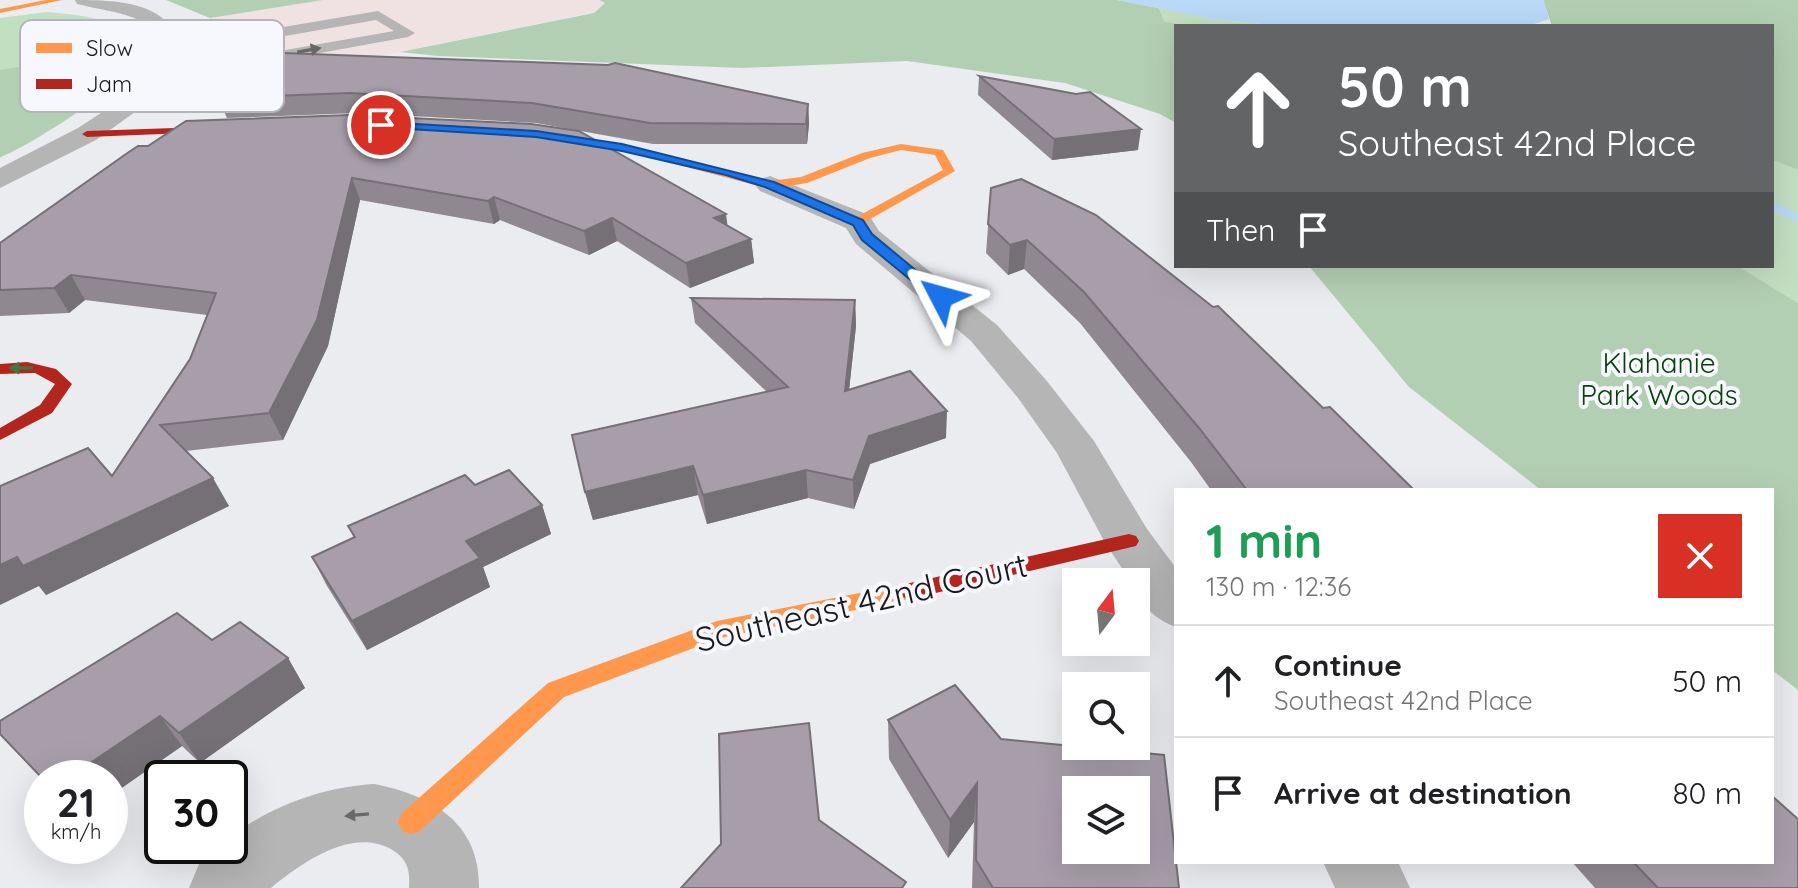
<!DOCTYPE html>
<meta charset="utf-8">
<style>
body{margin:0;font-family:Quicksand,sans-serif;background:#f6f6f6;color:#202124;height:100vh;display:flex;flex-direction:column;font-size:30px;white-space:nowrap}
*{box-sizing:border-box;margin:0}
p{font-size:26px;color:#757577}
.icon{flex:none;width:44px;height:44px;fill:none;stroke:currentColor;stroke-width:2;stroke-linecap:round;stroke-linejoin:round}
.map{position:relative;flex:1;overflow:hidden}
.details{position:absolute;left:1174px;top:488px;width:600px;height:376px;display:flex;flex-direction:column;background:#fff;border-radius:0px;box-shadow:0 8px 32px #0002}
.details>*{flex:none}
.top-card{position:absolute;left:1174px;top:24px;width:600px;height:244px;border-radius:0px;box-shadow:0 8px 32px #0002;background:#626466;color:#fff;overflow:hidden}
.needle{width:52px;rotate:16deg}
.buttons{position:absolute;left:1062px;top:568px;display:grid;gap:16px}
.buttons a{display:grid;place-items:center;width:88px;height:88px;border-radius:0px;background:#fff;box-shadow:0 8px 32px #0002;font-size:40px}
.speed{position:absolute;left:24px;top:760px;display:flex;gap:16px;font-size:40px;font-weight:700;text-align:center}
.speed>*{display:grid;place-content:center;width:104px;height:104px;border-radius:50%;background:#fff;box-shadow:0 8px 32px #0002;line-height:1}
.speed small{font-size:20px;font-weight:400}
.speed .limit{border:4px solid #111;border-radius:12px;background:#fff;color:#111}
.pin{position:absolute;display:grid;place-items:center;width:68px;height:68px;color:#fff;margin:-34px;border:4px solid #fff;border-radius:50%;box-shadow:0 2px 8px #0007}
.me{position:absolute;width:88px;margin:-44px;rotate:309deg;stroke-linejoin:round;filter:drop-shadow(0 0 6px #0008)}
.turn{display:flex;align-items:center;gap:28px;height:168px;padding:0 32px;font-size:36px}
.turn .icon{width:104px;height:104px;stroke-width:2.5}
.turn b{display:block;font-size:56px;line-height:68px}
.then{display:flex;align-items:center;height:76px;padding:0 32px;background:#0003;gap:16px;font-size:30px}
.round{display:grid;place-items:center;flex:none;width:84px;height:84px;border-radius:0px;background:#f6f6f6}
.headline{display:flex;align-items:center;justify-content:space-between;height:136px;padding:0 32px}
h1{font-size:48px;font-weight:700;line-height:60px;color:#1e9e55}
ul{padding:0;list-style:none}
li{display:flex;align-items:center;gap:24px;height:112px;padding:0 32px;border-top:2px solid #e0e0e0}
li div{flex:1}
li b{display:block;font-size:30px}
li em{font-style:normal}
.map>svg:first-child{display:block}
.commercial{fill:#f0e2e3}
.green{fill:#c3dfc2}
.forest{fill:#b3cfb3}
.water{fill:#b9d9f7}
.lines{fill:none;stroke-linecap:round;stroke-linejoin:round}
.stream{fill:#b9d9f7;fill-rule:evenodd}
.lane{fill:#b5b5b5;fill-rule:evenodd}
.street{fill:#b5b5b5;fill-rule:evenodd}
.slow{fill:#ff974d;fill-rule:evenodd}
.jam{fill:#b3261e;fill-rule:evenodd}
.wall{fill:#908891}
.shaded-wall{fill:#756f76}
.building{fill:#a79ea9;stroke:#756f76;stroke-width:2;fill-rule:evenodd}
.oneway{fill:#676868}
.oneway2{fill:#3e7842}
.route{fill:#1a73e8;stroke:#114b97;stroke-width:2}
.labels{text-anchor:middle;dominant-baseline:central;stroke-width:8;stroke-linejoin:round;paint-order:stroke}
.park-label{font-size:28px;fill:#0a400a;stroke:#f7f8fe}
.near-street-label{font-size:34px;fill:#191a1c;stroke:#f7f8fe}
.key{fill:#f7f8fe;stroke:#b4b5ba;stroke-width:2}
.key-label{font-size:22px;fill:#191a1c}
</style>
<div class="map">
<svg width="1798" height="888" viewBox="0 0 1798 888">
<rect width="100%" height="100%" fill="#eaecef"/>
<path class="commercial" d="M 323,0 L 599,0 L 606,3 L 594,12 L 400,52 L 202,82 L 214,65 L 212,46 L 202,29 L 210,18 Z"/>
<path class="green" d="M 1159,8 L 1212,19 L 1283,26 L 1189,26 L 1164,21 Z
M 46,12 C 244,26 65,119 0,158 L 0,18 Z
M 1772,160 L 1798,170 L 1798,303 L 1738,266 L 1772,266 Z"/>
<path class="forest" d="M 166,0 L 323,0 L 210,18 Z
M 599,0 L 1117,0 L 1159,8 L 1164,21 L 1189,26 L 1176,26 L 1176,123 L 1160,114 L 1065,83 L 907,61 L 742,68 L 438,56 L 400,52 L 594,13 L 605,3 Z
M 1543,0 L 1798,0 L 1798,170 L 1772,160 L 1772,26 L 1552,26 Z
M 137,47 C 137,59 130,70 121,79 C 104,97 23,150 0,157 L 0,70 Z
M 1309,266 L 1738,266 L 1798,303 L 1798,690 L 1772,670 L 1772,490 L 1541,490 L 1409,387 Z"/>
<path class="water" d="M 1117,0 L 1543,0 L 1549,19 L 1528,26 L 1283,26 L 1212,19 Z"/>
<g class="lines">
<path class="stream" d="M 1772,201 L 1798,214 L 1798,223 L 1772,210 Z"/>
<path class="lane" d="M 378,11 L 415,33 L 408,37 L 177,79 L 169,74 L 177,69 L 394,31 L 376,20 L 178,55 L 170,50 L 178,45 Z"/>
<path class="street" d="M 75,0 C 134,0 182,5 188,74 L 96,140 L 0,188 L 0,168 L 78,128 L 165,71 C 163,12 125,16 77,4 Z
M 770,176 L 869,215 L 879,231 L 997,325 L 1046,380 L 1094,441 L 1147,529 L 1176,568 L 1176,627 C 1158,621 1136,604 1136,582 L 1131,582 L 1104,541 L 1057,453 L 1018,398 L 971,341 L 856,244 L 846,228 L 760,191 L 755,185 L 760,179 Z
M 374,784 C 431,795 480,822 479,888 L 409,888 C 410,871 408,860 394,851 C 354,825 301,863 271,888 L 189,888 L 199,864 L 218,846 L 230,846 L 230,837 C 271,806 323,787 374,784 Z
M 1323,862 L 1398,862 L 1410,888 L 1335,888 Z"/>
<path class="slow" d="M 46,0 L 62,0 L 0,13 L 0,9 Z
M 541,132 L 622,144 L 770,181 L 801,177 L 862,153 L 901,144 L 943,150 L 955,171 L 858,226 L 853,225 L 853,219 L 943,170 L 935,155 L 901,150 L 870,158 L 807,183 L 770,189 L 622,150 L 537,137 L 536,135 Z
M 910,583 L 918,585 L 921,591 L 918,597 L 720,638 L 564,697 L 420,831 L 411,834 L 402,831 L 398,822 L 402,813 L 548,683 L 717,621 Z"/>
<path class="jam" d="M 232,126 L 237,129 L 236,131 L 87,137 L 82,134 L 87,131 Z
M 27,362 L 56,369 L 72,384 L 52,413 L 0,440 L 0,428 L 40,405 L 55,384 L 35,373 L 0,374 L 0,364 Z
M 1129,534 L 1136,536 L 1139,541 L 1136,546 L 910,599 L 902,597 L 899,591 L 902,585 L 910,583 Z"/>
</g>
<path class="wall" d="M 283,53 L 808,104 L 809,124 L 807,144 L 653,144 L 536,123 L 357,113 L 227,118 L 218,98 Z
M 979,76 L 1138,150 L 1052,160 L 978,95 Z
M 138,146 L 728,226 L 751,239 L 754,263 L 690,288 L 617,241 L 589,255 L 500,220 L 494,224 L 360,200 L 328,346 L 283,440 L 186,451 L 229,506 L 46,595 L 39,586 L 190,359 L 207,315 L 85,300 L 69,313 L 0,316 L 0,243 Z
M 991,188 L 1323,408 L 1414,490 L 1211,490 L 1191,462 L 1080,323 L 1024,269 L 1008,275 L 986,253 Z
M 691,298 L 855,300 L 856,326 L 849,390 L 946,438 L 870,464 L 854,509 L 808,498 L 707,524 L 698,495 L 593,520 L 585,492 L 767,392 L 695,323 Z
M 475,485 L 542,505 L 551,534 L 483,567 L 490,587 L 367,650 L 327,586 L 312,557 L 354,538 L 348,526 Z
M 212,640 L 288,658 L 305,688 L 200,763 L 182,746 L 110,796 L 110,778 Z
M 888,720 L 1001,739 L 1179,888 L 972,888 L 974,822 L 948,858 L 889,759 Z
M 1572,862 L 1772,862 L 1798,888 L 1595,888 Z"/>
<path class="shaded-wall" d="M 808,104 L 809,124 L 807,144 L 806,124 Z
M 1141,129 L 1138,150 L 1052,160 L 1054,139 Z
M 352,178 L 360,200 L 328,346 L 283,440 L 269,413 Z
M 494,197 L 500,220 L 494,224 L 488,201 Z
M 726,214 L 729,237 L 714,218 Z
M 612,218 L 617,241 L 589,255 L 584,231 Z
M 751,239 L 754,263 L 690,288 L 686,263 Z
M 1027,240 L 1024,269 L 1008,275 L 1010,245 Z
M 71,275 L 85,300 L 69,313 L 54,288 Z
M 855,300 L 856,326 L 846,418 L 845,391 Z
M 947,411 L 946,438 L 870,464 L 854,509 L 853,480 L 869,436 Z
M 693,466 L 698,495 L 593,520 L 585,492 Z
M 806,470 L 808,498 L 707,524 L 703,495 Z
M 213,478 L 229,506 L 46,595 L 39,586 L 0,605 L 0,565 Z
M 542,505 L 551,534 L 483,567 L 490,587 L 367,650 L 352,621 L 466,541 Z
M 288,658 L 305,688 L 200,763 L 179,733 Z
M 160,716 L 182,746 L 110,796 L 110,778 L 68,778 Z
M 977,783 L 974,822 L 948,858 L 950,820 Z"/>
<path class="building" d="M 283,53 L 608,65 L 615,63 L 808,104 L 806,124 L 650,123 L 532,103 L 350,93 L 218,98 Z
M 979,76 L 1076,94 L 1090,92 L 1141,129 L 1054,139 Z
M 350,115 L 531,124 L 579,131 L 726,214 L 714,218 L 751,239 L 686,263 L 612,218 L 584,231 L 494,197 L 488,201 L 352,178 L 317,320 L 269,413 L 160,425 L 213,478 L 23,566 L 17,557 L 0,565 L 0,486 L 88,448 L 112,476 L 190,359 L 216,293 L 71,275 L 54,288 L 0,290 L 0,243 L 126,154 L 138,146 L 148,146 L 186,121 Z
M 1021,179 L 1096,215 L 1213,307 L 1218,306 L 1323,408 L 1330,407 L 1414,490 L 1247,490 L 1199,428 L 1084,292 L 1027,240 L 1010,245 L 988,224 L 991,188 Z
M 691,298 L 855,300 L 845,391 L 910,371 L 947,411 L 869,436 L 853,480 L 806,470 L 703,495 L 693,466 L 585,492 L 572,435 L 788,387 Z
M 509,470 L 542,505 L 466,541 L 480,558 L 352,621 L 312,557 L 355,537 L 348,526 L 465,475 L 475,485 Z
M 177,613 L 212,640 L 240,622 L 288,658 L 179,733 L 160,716 L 68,778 L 42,778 L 0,734 L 0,721 Z
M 955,685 L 1001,739 L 1164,755 L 1179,888 L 993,888 L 976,860 L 977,783 L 950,820 L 888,720 ZM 1076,790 L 1136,790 L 1136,850 L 1076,850 Z
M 809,723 L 819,820 L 906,882 L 902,888 L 681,888 L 721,844 L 719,734 Z
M 1772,796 L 1798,819 L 1798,888 L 1658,888 L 1633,862 L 1772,862 Z"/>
<defs><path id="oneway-solid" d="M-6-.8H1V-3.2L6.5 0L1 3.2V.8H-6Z" transform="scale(2)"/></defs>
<g class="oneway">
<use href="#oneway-solid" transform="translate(309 50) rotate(-10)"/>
<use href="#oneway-solid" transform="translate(357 815) rotate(175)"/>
</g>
<use class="oneway2" href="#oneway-solid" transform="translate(21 368) rotate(179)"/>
<path class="route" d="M 381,122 L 536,131 L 622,144 L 774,182 L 863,220 L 872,234 L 948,297 L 941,301 L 935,300 L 862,240 L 853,225 L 765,187 L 726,175 L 622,151 L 536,137 L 377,127 L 376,125 Z"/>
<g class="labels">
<g class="park-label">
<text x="1659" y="362">Klahanie<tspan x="1659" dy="32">Park Woods</tspan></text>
</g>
<g class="near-street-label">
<text transform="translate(861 602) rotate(-13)">Southeast 42nd Court</text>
</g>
</g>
<rect x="20" y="20" width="264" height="92" rx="12" class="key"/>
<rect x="36" y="43" width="36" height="10" fill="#ff974d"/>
<rect x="36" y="79" width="36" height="10" fill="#b3261e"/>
<g class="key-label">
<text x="86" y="56">Slow</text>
<text x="86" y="92">Jam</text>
</g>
</svg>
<div class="buttons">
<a><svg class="needle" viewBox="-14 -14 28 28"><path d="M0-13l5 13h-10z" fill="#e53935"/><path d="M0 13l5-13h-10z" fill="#757577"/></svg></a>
<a><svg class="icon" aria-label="search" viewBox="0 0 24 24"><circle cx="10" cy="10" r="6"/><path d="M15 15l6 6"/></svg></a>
<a><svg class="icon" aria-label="layers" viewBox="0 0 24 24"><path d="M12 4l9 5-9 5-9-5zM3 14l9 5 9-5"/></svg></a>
</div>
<div class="speed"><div>21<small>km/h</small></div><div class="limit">30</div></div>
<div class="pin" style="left:381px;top:125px;background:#d93025"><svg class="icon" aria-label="arrive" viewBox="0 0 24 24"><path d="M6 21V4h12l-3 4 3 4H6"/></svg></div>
<svg class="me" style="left:941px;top:297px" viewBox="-20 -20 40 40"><path d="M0-17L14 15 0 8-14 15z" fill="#1a73e8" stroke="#fff" stroke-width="4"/></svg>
<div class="top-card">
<div class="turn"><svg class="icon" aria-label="ahead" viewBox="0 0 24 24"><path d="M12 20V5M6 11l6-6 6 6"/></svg><div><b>50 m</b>Southeast 42nd Place</div></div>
<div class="then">Then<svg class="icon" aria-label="arrive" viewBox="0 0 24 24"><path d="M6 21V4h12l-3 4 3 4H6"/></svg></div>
</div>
<section class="details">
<div class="headline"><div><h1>1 min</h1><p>130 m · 12:36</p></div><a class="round" style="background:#d93025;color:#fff"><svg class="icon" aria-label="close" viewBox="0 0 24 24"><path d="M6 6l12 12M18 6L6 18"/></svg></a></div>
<ul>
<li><svg class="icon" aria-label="ahead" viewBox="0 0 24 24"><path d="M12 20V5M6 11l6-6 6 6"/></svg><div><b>Continue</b><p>Southeast 42nd Place</p></div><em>50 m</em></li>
<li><svg class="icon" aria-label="arrive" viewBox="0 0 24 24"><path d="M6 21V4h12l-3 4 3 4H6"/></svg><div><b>Arrive at destination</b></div><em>80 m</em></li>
</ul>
</section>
</div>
